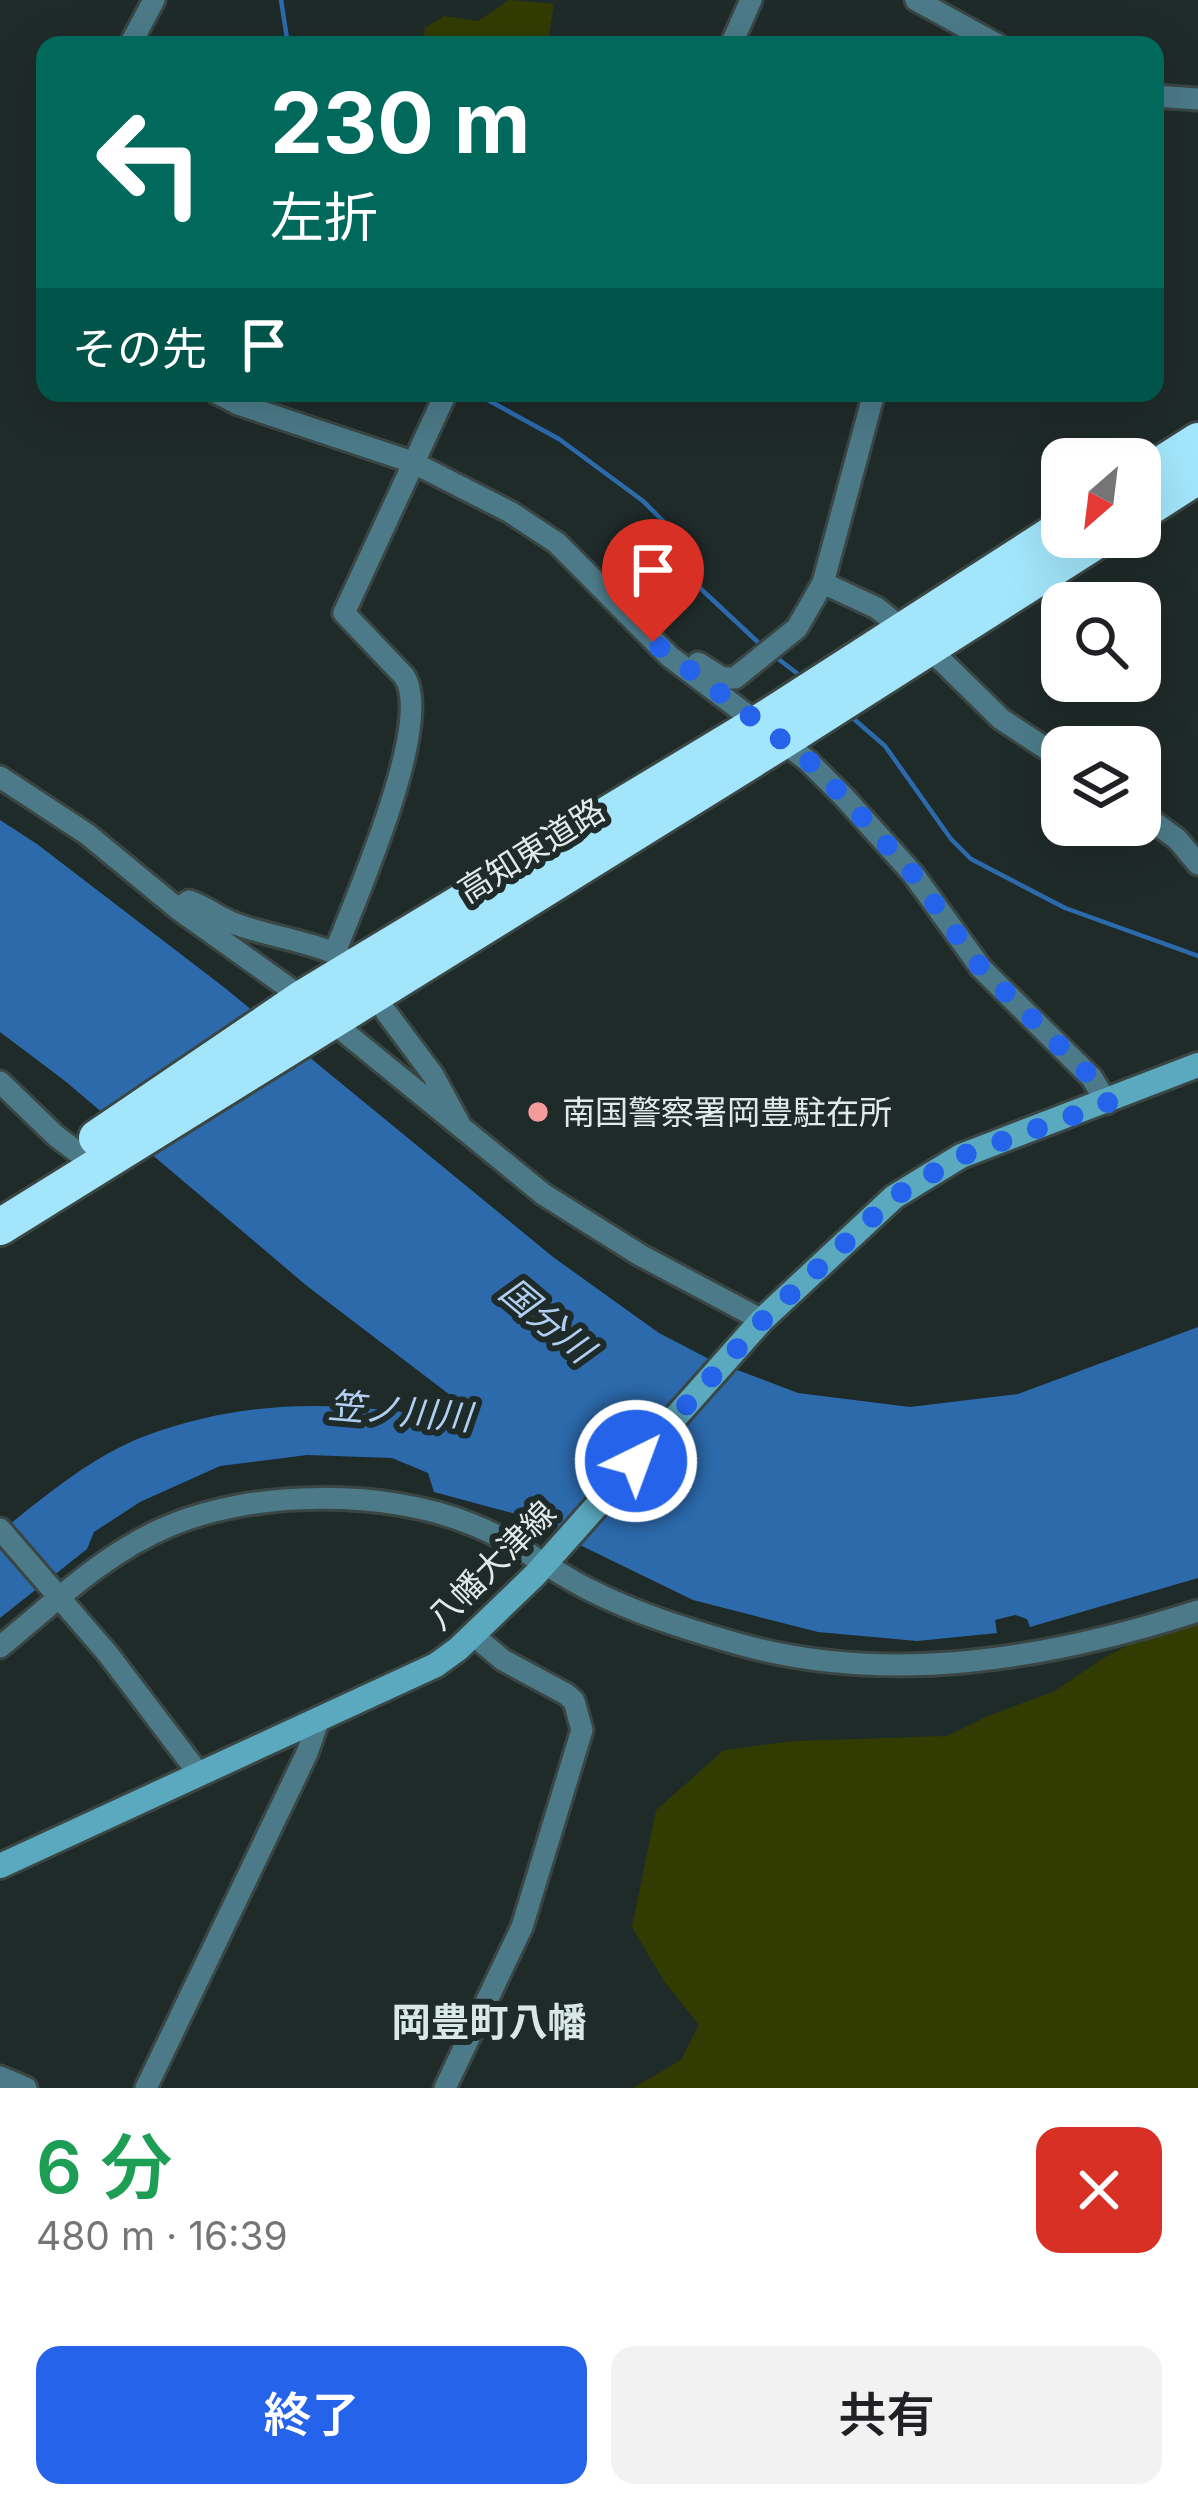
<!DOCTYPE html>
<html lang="ja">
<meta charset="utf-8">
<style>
body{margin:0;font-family:Inter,"Noto Sans JP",sans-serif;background:#f2f2f2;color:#202124;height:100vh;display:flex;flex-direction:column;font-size:45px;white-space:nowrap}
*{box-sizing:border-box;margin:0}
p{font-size:39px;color:#757577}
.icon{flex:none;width:66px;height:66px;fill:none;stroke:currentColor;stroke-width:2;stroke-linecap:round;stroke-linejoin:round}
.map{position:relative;height:2088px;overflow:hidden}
.side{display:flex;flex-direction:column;background:#fff;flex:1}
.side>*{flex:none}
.top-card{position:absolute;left:36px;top:36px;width:1128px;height:366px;border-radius:24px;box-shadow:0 12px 48px #0002;background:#00695c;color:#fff;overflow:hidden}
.needle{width:78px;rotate:208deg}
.fabs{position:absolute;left:1041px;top:438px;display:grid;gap:24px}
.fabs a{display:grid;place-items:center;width:120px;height:120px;border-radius:24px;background:#fff;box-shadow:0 12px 48px #0002;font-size:60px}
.pin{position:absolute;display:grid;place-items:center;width:102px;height:102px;color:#fff;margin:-123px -51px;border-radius:50% 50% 50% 0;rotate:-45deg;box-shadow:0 0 12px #0007}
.pin .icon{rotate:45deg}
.me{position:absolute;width:132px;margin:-66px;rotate:42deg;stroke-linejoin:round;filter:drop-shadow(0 0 9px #0008)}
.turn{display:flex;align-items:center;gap:42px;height:252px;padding:0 36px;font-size:54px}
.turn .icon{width:156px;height:156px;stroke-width:2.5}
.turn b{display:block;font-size:84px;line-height:102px}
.then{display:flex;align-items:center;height:114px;padding:0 36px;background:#0003;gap:24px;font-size:45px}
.round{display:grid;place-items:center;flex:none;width:126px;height:126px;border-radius:24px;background:#f2f2f2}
.headline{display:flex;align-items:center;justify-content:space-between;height:204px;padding:0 36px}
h1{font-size:72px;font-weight:600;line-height:90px;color:#1e9e55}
.cta{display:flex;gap:24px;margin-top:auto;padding:24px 36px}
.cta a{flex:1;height:138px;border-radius:24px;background:#2563eb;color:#fff;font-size:48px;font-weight:600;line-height:138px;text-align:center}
.cta a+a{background:#f2f2f2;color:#202124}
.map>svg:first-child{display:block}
.green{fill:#323b02}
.water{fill:#2c6aac}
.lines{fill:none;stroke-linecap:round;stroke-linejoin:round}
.stream{stroke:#2c6aac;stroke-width:4.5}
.street-casing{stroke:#3a4644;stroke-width:27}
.secondary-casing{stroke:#3a4644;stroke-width:30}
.highway-casing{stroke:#3a4644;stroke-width:42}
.street{stroke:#4c7a88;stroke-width:21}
.secondary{stroke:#5ba9bf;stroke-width:24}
.highway{stroke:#a3e6fb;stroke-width:36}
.route{stroke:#2563eb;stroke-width:21;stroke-dasharray:0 37.8}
.poi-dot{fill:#f59b9c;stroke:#1f2b29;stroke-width:4.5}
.labels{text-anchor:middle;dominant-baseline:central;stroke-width:12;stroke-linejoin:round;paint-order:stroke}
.street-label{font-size:33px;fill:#e2eae9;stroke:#1f2b29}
.poi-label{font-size:33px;fill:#e2eae9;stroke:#1f2b29;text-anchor:start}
.water-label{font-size:36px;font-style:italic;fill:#b0cff3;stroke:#1f2b29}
.quarter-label{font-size:39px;font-weight:bold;fill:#d8e8e5;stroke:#1f2b29}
</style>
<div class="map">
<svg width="1198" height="2088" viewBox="0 0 1198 2088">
<rect width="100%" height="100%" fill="#1f2b29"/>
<path class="green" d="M 509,0 L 554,4 L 548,40 L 541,45 L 421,45 L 425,28 L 444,16 L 478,21 Z
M 1198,1617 L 1198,2088 L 633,2088 L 681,2060 L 699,2025 L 664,1981 L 632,1927 L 656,1810 L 724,1750 L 794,1741 L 947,1736 L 988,1716 L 1055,1691 L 1105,1657 L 1164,1627 Z"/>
<path class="water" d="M 0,820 L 37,844 L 225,988 L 553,1257 L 659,1333 L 711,1360 L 798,1393 L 910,1407 L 1018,1394 L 1198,1327 L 1198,1578 L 1030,1627 L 1027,1619 L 1015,1615 L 995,1620 L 997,1633 L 917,1641 L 818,1632 L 693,1600 L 516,1514 L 434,1492 L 428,1473 L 392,1458 L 307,1455 L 220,1466 L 140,1502 L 94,1532 L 87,1549 L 0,1618 L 0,1532 C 44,1497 92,1456 145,1436 C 246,1398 340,1401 443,1418 L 453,1409 L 450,1395 L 307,1286 L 65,1081 L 0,1032 Z"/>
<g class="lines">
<path class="stream" d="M 281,0 L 288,45
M 475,393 L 559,439 L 643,501 L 675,533 L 700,588 L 762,646
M 773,655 L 802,677
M 848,714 L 885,746 L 951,839 L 971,859 L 1065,908 L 1198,956"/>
<defs>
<path id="street" d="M 916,0 L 998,45
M 130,45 L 154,0
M 731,45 L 751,0
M 1155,96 L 1198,99
M 217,393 L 238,404 L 412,462 L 510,512 L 557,543 L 669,656 L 808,761 L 844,797 L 913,874 L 981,968 L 1092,1078 L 1107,1103
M 823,583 L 877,608 L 944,663 L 1001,719 L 1062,759
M 698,663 L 722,678 L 735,678 L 797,628 L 823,583 L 874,393
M 0,777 L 87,834 L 178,909 L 303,998 L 543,1194 L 640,1255 L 762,1320
M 1140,812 L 1177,839 L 1198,864
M 178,909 L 189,901 C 205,906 217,917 233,923 C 262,935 323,944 345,959
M 335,952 C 355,900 435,721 404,676 L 344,613 L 446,393
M 386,1012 L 433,1075 L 459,1123
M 0,1082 L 56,1136 L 96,1166
M 0,1529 L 108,1654 L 199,1774
M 0,1647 C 53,1604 104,1553 169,1526 C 253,1490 386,1489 471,1524 C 513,1540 550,1570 590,1590 C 635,1613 686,1629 735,1643 C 888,1687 1049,1659 1198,1611
M 0,2077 L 26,2088
M 146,2088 L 307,1753 L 319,1719
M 445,2088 L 522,1927 L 582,1730 L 574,1701 L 566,1694 L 503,1660 L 473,1635"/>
<path id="secondary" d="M 0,1866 L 436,1665 L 458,1649 L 535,1575 L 762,1320 L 894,1197 L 961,1156 L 1198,1065"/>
<path id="highway" d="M 1140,478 L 1198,441
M 1140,513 L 1198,476
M 97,1138 L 303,998 L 759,723 L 1062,528
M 0,1227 L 782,741 L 1102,537"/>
</defs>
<use href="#street" class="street-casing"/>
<use href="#secondary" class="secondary-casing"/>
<use href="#highway" class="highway-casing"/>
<use href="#street" class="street"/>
<use href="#secondary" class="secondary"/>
<use href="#highway" class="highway"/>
</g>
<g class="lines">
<path class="route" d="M 636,1461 L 763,1320 L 894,1197 L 961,1156 L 1108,1103 L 1092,1078 L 981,968 L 913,874 L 844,797 L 808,760 L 653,642"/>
</g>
<circle class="poi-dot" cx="538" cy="1112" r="12"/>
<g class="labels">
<g class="street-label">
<text transform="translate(531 850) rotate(-32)">高知東道路</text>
<text transform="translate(491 1565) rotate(-45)">八幡大津線</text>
</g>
<g class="poi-label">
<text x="562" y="1112">南国警察署岡豊駐在所</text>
</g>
<g class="water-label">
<text transform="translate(547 1320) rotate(40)">国分川</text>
<text transform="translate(400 1411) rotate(5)">笠ノ川川</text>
</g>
<g class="quarter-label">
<text x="489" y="2021">岡豊町八幡</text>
</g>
</g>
</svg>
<div class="fabs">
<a><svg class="needle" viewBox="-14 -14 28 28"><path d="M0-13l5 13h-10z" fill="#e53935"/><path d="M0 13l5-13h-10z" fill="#757577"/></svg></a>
<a><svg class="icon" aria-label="search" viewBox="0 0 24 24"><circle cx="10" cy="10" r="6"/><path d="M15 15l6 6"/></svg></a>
<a><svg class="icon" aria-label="layers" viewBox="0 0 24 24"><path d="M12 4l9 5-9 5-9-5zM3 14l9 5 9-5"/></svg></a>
</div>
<div class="pin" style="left:653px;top:642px;background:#d93025"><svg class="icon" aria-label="arrive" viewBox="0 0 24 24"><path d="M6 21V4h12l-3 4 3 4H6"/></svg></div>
<svg class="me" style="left:636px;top:1461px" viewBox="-20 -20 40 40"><circle r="17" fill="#2563eb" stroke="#fff" stroke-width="3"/><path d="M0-11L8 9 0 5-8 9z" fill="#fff"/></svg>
<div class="top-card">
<div class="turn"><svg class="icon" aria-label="left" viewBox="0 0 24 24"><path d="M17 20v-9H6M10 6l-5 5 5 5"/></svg><div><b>230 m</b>左折</div></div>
<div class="then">その先<svg class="icon" aria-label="arrive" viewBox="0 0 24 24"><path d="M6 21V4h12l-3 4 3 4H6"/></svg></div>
</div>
</div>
<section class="side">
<div class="headline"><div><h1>6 分</h1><p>480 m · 16:39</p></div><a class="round" style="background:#d93025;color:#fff"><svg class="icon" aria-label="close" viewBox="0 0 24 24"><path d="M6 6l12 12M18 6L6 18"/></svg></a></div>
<div class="cta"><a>終了</a><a>共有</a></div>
</section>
